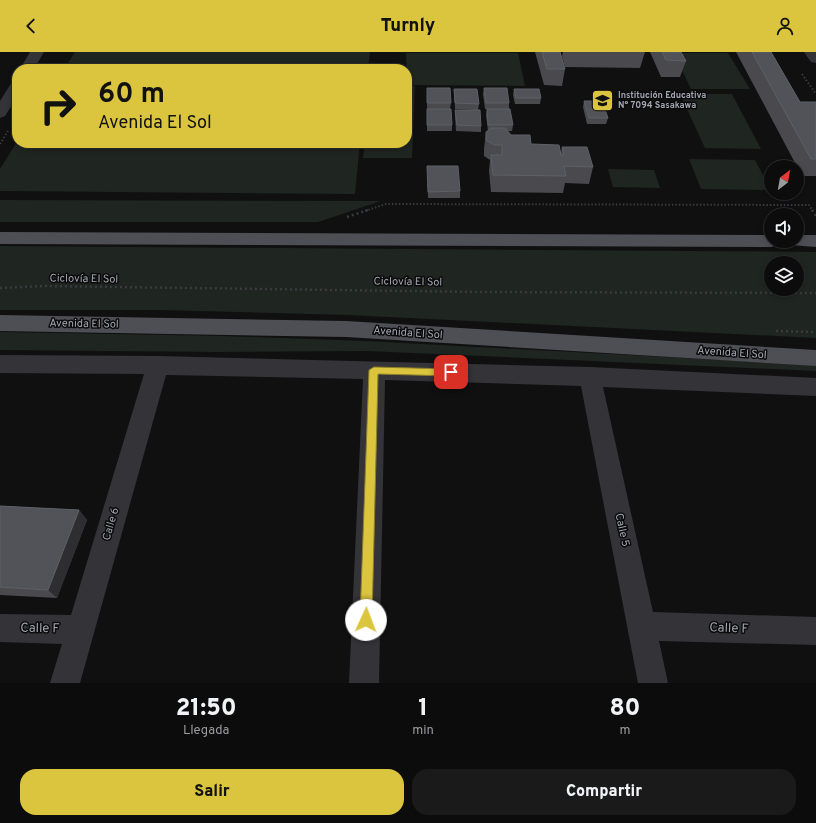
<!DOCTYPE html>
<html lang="es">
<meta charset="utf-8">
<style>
body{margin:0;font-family:Overpass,sans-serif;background:#1a1a1b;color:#f1f3f6;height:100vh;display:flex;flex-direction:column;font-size:15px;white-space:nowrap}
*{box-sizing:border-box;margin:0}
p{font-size:13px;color:#9a9b9d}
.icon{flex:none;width:22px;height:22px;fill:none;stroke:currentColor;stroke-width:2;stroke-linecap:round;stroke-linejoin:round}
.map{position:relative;height:631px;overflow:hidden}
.drawer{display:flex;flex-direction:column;background:#0c0c0d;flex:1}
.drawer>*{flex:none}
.hud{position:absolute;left:12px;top:12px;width:400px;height:84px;border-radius:16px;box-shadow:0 2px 6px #0003,0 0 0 1px #2c2c2e;background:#dcc53e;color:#111;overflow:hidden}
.needle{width:26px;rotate:31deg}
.tools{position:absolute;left:764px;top:108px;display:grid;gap:8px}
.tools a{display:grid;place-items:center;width:40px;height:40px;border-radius:50%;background:#0c0c0d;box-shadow:0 2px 6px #0003,0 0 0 1px #2c2c2e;font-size:20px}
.pin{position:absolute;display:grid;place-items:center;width:34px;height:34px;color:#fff;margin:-17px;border-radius:8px;box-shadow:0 2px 6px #0006}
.me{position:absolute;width:44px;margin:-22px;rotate:2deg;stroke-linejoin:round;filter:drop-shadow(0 0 3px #0008)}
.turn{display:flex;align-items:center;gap:14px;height:84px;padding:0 20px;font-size:18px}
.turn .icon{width:52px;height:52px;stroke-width:2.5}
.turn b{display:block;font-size:28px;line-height:34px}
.eta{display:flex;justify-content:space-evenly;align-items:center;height:68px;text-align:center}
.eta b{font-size:24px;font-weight:800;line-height:28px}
.action{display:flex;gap:8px;margin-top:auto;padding:8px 20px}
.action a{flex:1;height:46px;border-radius:16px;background:#dcc53e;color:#111;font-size:16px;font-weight:800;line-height:46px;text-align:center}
.action a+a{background:#1a1a1b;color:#f1f3f6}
header{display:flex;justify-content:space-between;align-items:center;height:52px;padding:0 20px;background:#dcc53e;color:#111;font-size:18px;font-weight:800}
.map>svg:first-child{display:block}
.green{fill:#1f2521;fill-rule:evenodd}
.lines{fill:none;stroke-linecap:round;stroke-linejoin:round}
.path-far1{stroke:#3a3a3f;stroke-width:2;stroke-dasharray:1.5 2;stroke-linecap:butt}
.path{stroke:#3a3a3f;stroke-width:2.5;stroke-dasharray:2 3;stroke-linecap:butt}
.street{fill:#343438;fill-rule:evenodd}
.primary{fill:#4e4e55;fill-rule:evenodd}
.wall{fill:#49494e}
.shaded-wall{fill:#2e2e31}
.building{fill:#525359;stroke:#5f6067}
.route{fill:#dcc53e;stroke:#8f8028}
.labels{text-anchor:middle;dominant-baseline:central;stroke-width:3;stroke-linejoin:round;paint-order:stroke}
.far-poi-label{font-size:9px;font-weight:bold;fill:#a3a5b1;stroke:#0b0b0c;text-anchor:start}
.street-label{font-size:11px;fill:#a3a5b1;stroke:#0b0b0c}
.near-street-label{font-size:13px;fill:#a3a5b1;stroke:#0b0b0c}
</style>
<header><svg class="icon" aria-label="back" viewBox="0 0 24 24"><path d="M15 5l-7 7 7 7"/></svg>Turnly<svg class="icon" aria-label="person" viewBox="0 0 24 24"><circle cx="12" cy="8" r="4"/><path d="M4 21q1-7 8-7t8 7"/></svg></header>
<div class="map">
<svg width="816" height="631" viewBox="0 0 816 631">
<rect width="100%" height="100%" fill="#101011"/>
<path class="green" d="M 75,0 L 370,0 L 368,17 L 64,17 Z
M 406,1 L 518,1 L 525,34 L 407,33 Z
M 674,1 L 728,1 L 750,37 L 691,37 Z
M 407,34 L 415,34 L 412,106 L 363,106 L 365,91 L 407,91 Z
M 680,42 L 732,42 L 761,97 L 705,96 Z
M 17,90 L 17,91 L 360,91 L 355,142 L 0,139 L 0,117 Z
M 689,107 L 755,108 L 771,138 L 701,137 Z
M 608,117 L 654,118 L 660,136 L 613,135 Z
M 0,148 L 381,149 L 318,170 L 0,170 Z
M 0,194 L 816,200 L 816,286 L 348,263 L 160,258 L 0,258 ZM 771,211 L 797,211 L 797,237 L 771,237 Z
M 0,280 L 224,284 L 366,289 L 816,313 L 816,319 L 367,299 L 217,300 L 0,298 Z"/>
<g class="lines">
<path class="path-far1" d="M 802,22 L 816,42
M 0,92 L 8,79
M 365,159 L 386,152 L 809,153 L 813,159"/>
<path class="path" d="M 812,158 L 816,164
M 347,165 L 368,158
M 0,236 L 44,234 L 481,240 L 816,241
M 776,279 L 816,280"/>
<path class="street" d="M 30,0 L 44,0 L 34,17 L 20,17 Z
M 804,0 L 816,0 L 816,11 L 811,10 Z
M 17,29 L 17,45 L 5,64 L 0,66 L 0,49 L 12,30 Z
M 0,303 L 158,304 L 590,315 L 816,326 L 816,344 L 603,335 L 653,560 L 816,565 L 816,593 L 659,589 L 668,631 L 638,631 L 581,334 L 385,328 L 379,631 L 349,631 L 363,327 L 166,323 L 80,631 L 50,631 L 62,592 L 0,590 L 0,562 L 71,563 L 144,322 L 0,321 Z"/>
<path class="primary" d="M 0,180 L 771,183 L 771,189 L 780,189 L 778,193 L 771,195 L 0,192 Z
M 797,183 L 816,183 L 816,195 L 790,193 L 788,189 L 797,189 Z
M 0,263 L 346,269 L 816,298 L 816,314 L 346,285 L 0,279 Z"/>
</g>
<path class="wall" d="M 535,0 L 560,0 L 565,17 L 562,34 L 544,33 Z
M 563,0 L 645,0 L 640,16 L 565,15 L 562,4 Z
M 650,0 L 681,0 L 686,9 L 680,25 L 661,25 Z
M 736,0 L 771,0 L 800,50 L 816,50 L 816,124 L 802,124 Z
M 427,36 L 451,51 L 450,57 L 427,57 Z
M 484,36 L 509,51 L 509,57 L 485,57 L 483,42 Z
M 454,37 L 479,52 L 478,58 L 455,57 Z
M 514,37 L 541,46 L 540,52 L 515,52 L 513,43 Z
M 584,49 L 608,66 L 606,72 L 587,72 L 583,55 Z
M 427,57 L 452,73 L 452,79 L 427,79 Z
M 487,57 L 513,73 L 512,79 L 508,79 L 511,83 L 531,92 L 561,101 L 562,95 L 593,115 L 589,132 L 565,131 L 563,141 L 491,140 L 489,119 L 490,108 L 484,104 L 484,97 L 486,80 L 488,79 L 486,63 Z
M 455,58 L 481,74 L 481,80 L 456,79 L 455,64 Z
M 427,114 L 460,139 L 460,146 L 428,146 Z
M 0,454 L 79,458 L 87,468 L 57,546 L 0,543 Z"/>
<path class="shaded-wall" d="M 79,458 L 87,468 L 57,546 L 48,538 Z"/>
<path class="building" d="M 542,0 L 560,0 L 565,17 L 547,17 Z
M 662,0 L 681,0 L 686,9 L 666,8 Z
M 752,0 L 771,0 L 800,50 L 816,50 L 816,107 L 811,107 Z
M 427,36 L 450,36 L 451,51 L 427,51 Z
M 484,36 L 507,36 L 509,51 L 486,51 Z
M 454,37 L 477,37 L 479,52 L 455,51 Z
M 514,37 L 539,37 L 541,46 L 516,46 Z
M 584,49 L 602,49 L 608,66 L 589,66 Z
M 427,57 L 451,57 L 452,73 L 427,73 Z
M 487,57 L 510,57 L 513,73 L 488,73 Z
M 455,58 L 480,58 L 481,74 L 457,73 Z
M 491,76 L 505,76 L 511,83 L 530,83 L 531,92 L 559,93 L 561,103 L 564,103 L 562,95 L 587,95 L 593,115 L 564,114 L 566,124 L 493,123 L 491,103 L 502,103 L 502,93 L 494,93 L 486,88 L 486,80 Z
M 427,114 L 458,114 L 460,139 L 428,140 Z
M 0,454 L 79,458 L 48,538 L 0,535 Z"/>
<path class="route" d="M 374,315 L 451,317 L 456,320 L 451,324 L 378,322 L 372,568 L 370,573 L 366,574 L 362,573 L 360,568 L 369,318 Z"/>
<defs>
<symbol id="school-square" viewBox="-11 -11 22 22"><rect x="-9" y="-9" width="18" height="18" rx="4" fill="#dcc53e" stroke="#0b0b0c"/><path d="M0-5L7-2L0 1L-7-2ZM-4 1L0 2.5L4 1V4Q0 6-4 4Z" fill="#111"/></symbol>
</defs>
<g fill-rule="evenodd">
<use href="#school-square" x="590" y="36" width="25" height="25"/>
</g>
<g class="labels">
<g class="far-poi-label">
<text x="618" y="43">Institución Educativa<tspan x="618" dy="10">N° 7094 Sasakawa</tspan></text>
</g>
<g class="street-label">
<text transform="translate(84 227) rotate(1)">Ciclovía El Sol</text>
<text transform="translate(408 230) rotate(1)">Ciclovía El Sol</text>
<text transform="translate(84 272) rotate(1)">Avenida El Sol</text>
<text transform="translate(408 281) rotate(4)">Avenida El Sol</text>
<text transform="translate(732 301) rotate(4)">Avenida El Sol</text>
<text transform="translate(111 472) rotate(-74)">Calle 6</text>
<text transform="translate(622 478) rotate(78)">Calle 5</text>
</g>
<g class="near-street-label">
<text transform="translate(40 577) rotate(1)">Calle F</text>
<text transform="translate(729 577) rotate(2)">Calle F</text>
</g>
</g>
</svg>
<div class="tools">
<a><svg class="needle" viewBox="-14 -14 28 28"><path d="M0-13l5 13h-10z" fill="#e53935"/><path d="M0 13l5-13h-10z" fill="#9a9b9d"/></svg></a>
<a><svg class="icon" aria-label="sound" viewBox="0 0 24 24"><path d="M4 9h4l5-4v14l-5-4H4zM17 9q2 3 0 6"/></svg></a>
<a><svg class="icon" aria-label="layers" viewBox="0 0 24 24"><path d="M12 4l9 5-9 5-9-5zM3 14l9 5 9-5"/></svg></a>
</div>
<div class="pin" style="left:451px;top:320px;background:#d93025"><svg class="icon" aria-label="arrive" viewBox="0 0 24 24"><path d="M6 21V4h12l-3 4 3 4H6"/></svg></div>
<svg class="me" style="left:366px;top:568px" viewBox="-20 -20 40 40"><circle r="19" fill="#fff"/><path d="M0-13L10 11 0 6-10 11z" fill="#dcc53e"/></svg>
<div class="hud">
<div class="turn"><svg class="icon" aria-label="right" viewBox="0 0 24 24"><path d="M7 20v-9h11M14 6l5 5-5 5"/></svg><div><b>60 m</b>Avenida El Sol</div></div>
</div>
</div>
<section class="drawer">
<div class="eta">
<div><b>21:50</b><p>Llegada</p></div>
<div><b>1</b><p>min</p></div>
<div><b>80</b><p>m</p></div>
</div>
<div class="action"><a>Salir</a><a>Compartir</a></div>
</section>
